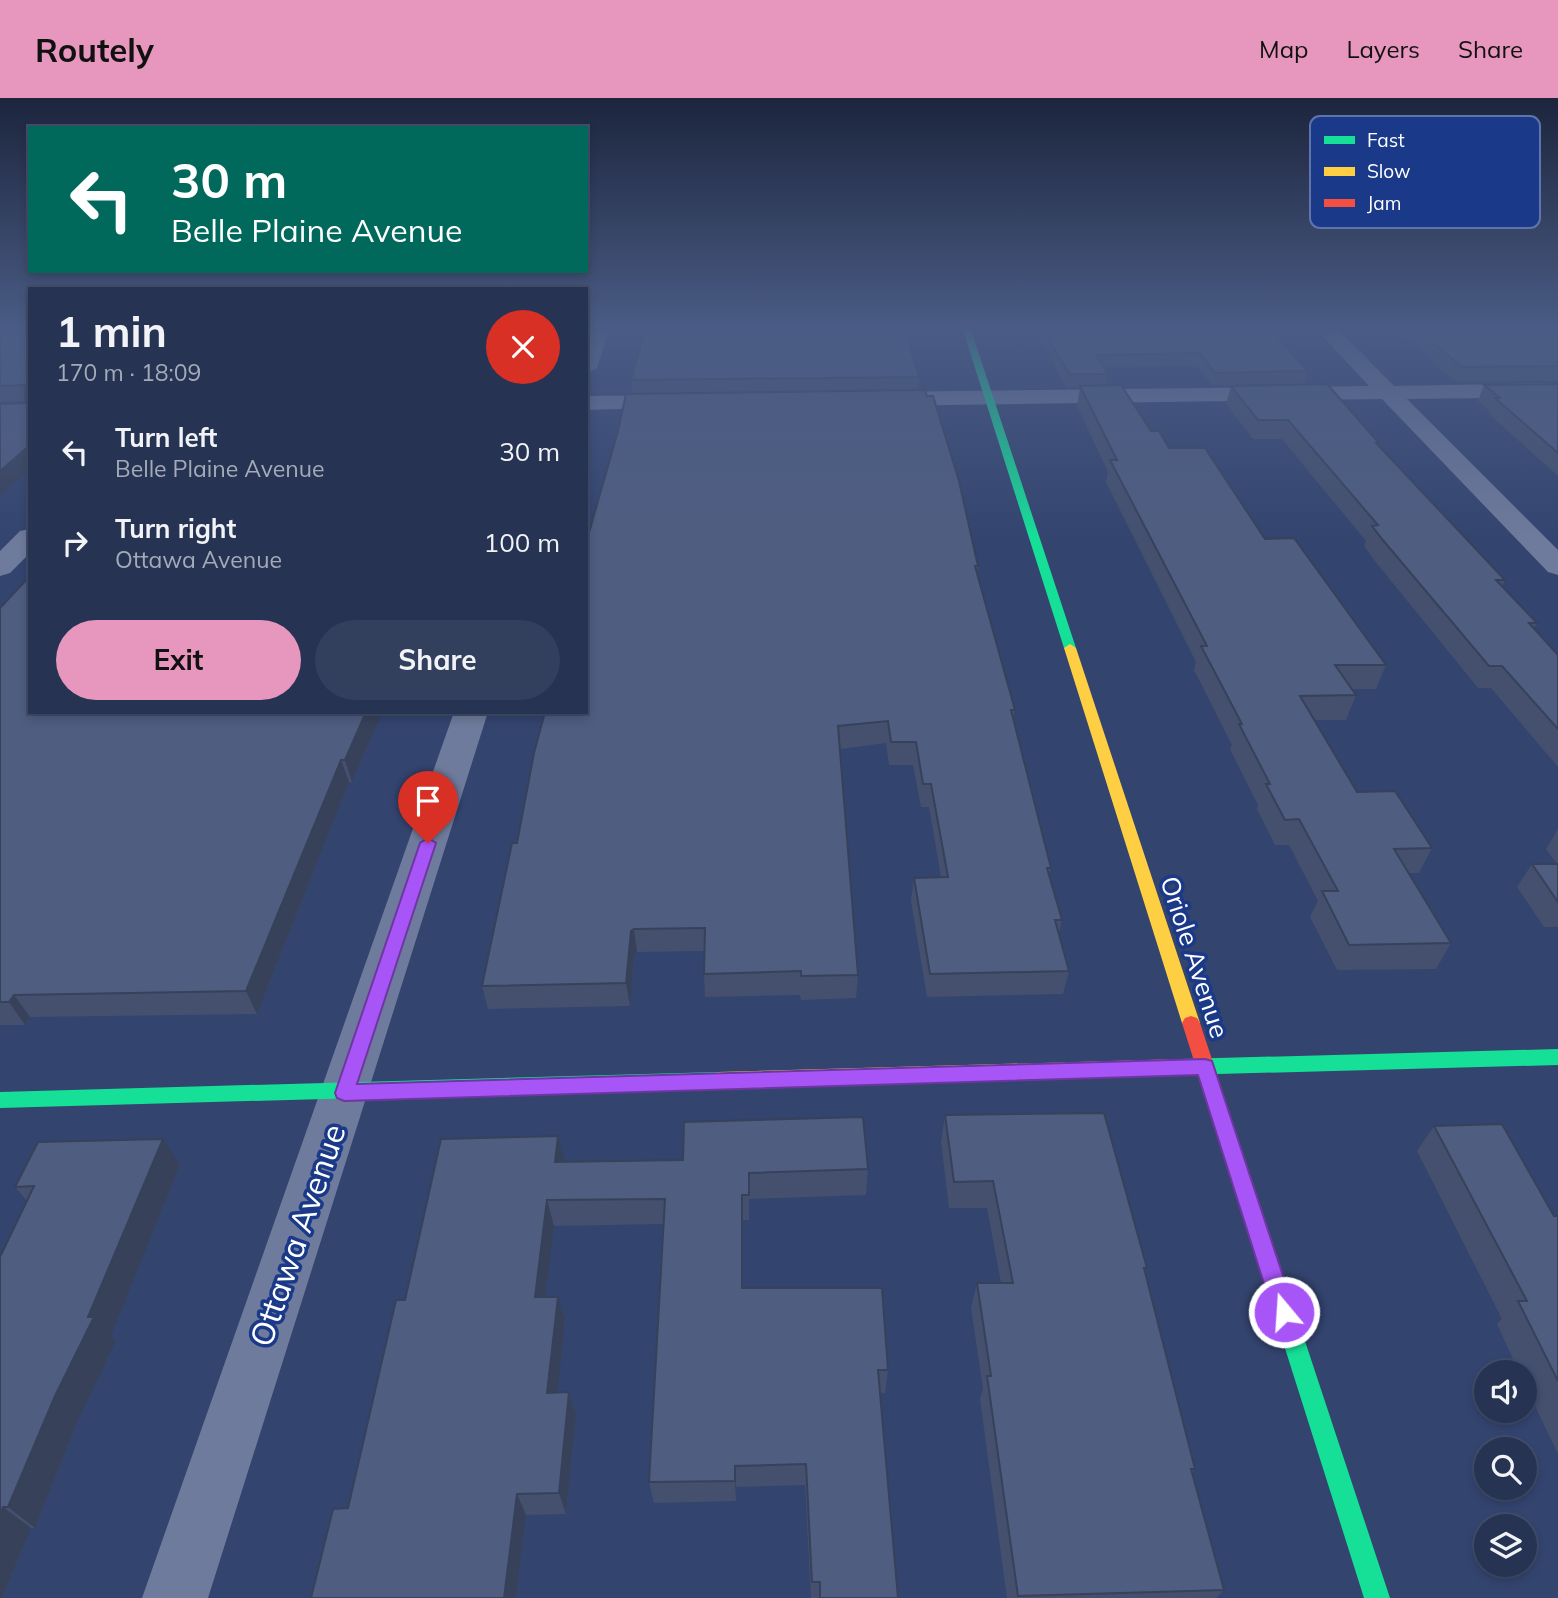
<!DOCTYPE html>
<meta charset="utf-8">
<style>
body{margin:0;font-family:Mulish,sans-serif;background:#323f5d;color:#f1f3f6;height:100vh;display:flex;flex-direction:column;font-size:26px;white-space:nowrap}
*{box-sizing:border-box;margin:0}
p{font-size:23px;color:#a4aab8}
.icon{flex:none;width:38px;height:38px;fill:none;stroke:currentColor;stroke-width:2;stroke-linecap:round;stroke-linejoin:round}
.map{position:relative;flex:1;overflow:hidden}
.drawer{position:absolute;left:28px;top:189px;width:560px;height:427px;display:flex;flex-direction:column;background:#263353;border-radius:0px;box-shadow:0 4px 10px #0003,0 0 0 2px #424e6a}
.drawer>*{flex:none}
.banner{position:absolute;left:28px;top:28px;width:560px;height:147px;border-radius:0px;box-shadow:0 4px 10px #0003,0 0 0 2px #424e6a;background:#00695c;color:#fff;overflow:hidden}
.controls{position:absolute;left:1474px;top:1262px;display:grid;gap:14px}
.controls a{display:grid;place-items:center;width:63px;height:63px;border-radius:50%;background:#263353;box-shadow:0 4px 10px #0003,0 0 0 2px #424e6a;font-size:35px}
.pin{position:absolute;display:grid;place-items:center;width:60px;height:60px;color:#fff;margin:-72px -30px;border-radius:50% 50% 50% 0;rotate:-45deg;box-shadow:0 0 7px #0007}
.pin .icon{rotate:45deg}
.me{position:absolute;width:77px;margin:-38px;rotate:342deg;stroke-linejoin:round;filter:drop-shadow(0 0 5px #0008)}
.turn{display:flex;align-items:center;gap:24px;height:147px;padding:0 28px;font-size:32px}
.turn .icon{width:91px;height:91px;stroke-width:2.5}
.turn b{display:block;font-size:49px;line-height:60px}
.round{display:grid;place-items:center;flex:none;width:74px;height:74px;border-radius:37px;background:#323f5d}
.head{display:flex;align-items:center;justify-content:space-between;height:119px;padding:0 28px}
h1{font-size:42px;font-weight:700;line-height:52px}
.cta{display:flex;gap:14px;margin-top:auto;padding:14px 28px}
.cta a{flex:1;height:80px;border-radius:42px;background:#e797bd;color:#111;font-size:28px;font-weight:700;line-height:80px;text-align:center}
.cta a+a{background:#323f5d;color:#f1f3f6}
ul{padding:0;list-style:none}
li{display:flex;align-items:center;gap:21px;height:91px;padding:0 28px}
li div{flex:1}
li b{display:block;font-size:26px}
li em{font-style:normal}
header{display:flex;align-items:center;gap:42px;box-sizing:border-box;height:98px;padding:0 35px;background:#e797bd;color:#111}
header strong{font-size:33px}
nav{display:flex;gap:38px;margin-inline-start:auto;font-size:24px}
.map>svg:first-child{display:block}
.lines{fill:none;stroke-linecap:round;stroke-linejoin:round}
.street{fill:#6f7b9c;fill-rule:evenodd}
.fast{fill:#16e098;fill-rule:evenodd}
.slow{fill:#ffcf43;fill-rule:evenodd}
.jam{fill:#f24e42;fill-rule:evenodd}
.wall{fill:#44506e}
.shaded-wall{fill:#37415a}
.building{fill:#4f5d80;stroke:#37415a;stroke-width:2}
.route{fill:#a855f7;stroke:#6d37a1;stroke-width:2}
.labels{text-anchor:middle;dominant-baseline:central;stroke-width:7;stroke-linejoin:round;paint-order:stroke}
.street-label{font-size:26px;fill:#fff;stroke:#1a3988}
.near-street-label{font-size:32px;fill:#fff;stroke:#1a3988}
.key{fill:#1a3988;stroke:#5f74ac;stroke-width:2}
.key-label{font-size:19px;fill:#fff}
</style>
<header>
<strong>Routely</strong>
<nav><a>Map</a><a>Layers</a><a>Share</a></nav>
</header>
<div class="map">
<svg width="1558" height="1500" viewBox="0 0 1558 1500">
<rect width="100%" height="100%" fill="#33446f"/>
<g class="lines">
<path class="street" d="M 589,232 L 609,232 L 597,270 L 586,276 Z
M 1317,232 L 1339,232 L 1394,288 L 1558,285 L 1558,299 L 1407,301 L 1558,452 L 1558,477 L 1548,474 L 1382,301 L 881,308 L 870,301 L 881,294 L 1369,288 Z
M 677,297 L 688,304 L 685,309 L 586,312 L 586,298 Z
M 30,431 L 30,455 L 10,475 L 0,478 L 0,453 L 20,433 Z
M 454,614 L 488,614 L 208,1500 L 142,1500 Z"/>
<path class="fast" d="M 963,232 L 971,232 L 1076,550 L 1075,553 L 1070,554 L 1064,550 Z
M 1558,951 L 1558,967 L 1181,977 L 1174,975 L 1172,969 L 1174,963 L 1181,961 Z
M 718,974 L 725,976 L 728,982 L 725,988 L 718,990 L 0,1010 L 0,994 Z
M 1288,1214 L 1296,1217 L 1299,1225 L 1390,1500 L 1364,1500 L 1277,1225 L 1280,1217 Z"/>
<path class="slow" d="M 1070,546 L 1076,550 L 1200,925 L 1197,930 L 1191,932 L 1185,930 L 1182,925 L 1064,550 Z
M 1181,961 L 1188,963 L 1190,969 L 1188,975 L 1181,977 L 718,990 L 711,988 L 708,982 L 711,976 L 718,974 Z"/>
<path class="jam" d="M 1191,918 L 1197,920 L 1200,925 L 1299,1225 L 1296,1233 L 1288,1236 L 1280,1233 L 1277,1225 L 1182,925 L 1185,920 Z"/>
</g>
<path class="wall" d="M 0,233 L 30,233 L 30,371 L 0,398 L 25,303 L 0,304 Z
M 1036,233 L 1272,233 L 1308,273 L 1304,286 L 1212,287 L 1197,268 L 1104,269 L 1108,276 L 1106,287 L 1151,333 L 1265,441 L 1386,567 L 1376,591 L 1352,591 L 1356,597 L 1346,622 L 1314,622 L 1357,694 L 1432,750 L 1419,775 L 1409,775 L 1451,845 L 1436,871 L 1337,872 L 1310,819 L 1318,803 L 1289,747 L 1275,747 L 1257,711 L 1258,707 L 1230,651 L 1232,647 L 1194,572 L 1196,564 L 1106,384 L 1108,374 L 1077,308 L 1080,289 L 1066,289 Z
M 1398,233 L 1558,233 L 1558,283 L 1456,284 Z
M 919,279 L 918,291 L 632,295 L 631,282 Z
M 1558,286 L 1558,378 L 1489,316 L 1490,313 L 1478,303 L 1484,287 Z
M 1231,288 L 1379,345 L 1378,347 L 1505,482 L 1502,489 L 1537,525 L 1534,530 L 1558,557 L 1558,669 L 1491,590 L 1478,590 L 1374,462 L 1364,448 L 1366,443 L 1282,341 L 1253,341 L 1226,306 Z
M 586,445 L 978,468 L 977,475 L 1015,612 L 1013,621 L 1051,770 L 1049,779 L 1062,822 L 1059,835 L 1069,873 L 1063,896 L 927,899 L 911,803 L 914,780 L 941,779 L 929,709 L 921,709 L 913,667 L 889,667 L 886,645 L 840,651 L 858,877 L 856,900 L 801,902 L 800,897 L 705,899 L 704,876 L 705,853 L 637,854 L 634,856 L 630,908 L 488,911 L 482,888 L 517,745 L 586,614 Z
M 0,510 L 30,614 L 382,614 L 352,684 L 349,684 L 257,916 L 30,919 L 25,927 L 0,927 Z
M 1558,731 L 1558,829 L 1544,829 L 1517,789 L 1532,766 L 1557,766 L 1546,751 Z
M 945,1017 L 1147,1170 L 1145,1175 L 1195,1371 L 1192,1375 L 1224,1492 L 1216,1500 L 1007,1500 L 980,1301 L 983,1291 L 971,1210 L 977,1185 L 1001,1185 L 987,1110 L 949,1110 L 941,1044 Z
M 1434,1028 L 1554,1118 L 1558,1118 L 1558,1356 L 1524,1285 L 1524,1274 L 1519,1274 L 1497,1226 L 1502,1221 L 1417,1053 Z
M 564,1063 L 868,1071 L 866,1097 L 749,1101 L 749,1122 L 743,1122 L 743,1190 L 888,1272 L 885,1295 L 880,1295 L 898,1500 L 811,1500 L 805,1387 L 736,1389 L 736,1403 L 654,1405 L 649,1384 L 663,1126 L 554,1128 L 545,1199 L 565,1223 L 557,1295 L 569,1294 L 576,1317 L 566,1416 L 526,1417 L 516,1500 L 311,1500 L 348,1410 L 405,1202 Z
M 180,1067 L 111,1238 L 116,1243 L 79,1320 L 35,1430 L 31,1430 L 2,1500 L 0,1159 L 27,1103 L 15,1089 Z"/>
<path class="shaded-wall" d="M 30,347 L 30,371 L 0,398 L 0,373 Z
M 366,614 L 382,614 L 352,684 L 345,662 Z
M 341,662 L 349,684 L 257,916 L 246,893 Z
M 634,831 L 637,854 L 634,856 L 630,908 L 626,885 L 631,833 Z
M 14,897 L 30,919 L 25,927 L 9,904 Z
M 558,1038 L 565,1065 L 555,1064 Z
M 163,1041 L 180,1067 L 111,1238 L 116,1243 L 79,1320 L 35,1430 L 8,1409 Z
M 742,1097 L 743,1122 L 743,1214 L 742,1190 Z
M 547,1102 L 554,1128 L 542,1224 L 535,1199 Z
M 558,1199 L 565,1223 L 555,1318 L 547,1295 Z
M 569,1294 L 576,1317 L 566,1416 L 559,1395 Z
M 735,1368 L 736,1389 L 736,1403 L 735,1383 Z
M 517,1396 L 526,1417 L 516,1500 L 504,1500 Z
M 3,1409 L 31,1430 L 2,1500 L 0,1500 L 0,1417 Z"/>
<path class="building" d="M 0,233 L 30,233 L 30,347 L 0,373 L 0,306 L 25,305 L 25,287 L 0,288 Z
M 645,233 L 905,233 L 919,279 L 631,282 Z
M 1044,233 L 1272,233 L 1308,273 L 1215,275 L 1200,255 L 1096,257 L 1108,276 L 1069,276 Z
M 1419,233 L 1558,233 L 1558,268 L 1462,269 Z
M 1327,286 L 1379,345 L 1376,345 L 1505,482 L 1496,482 L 1537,525 L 1529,525 L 1558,557 L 1558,631 L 1502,568 L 1489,568 L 1382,441 L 1372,428 L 1378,427 L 1288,322 L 1258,322 L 1231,288 Z
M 1558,286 L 1558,355 L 1495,300 L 1500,300 L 1484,287 Z
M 1121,287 L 1151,333 L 1159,333 L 1169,350 L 1205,350 L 1265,441 L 1294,440 L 1386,567 L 1335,567 L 1356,597 L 1300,598 L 1357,694 L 1395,693 L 1432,750 L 1394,751 L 1451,845 L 1349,847 L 1322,793 L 1338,793 L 1299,721 L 1285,722 L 1266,686 L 1270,686 L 1239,626 L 1242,626 L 1201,548 L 1207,548 L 1110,362 L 1117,362 L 1080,288 Z
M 925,292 L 927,298 L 933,298 L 959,383 L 978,468 L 975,468 L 1015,612 L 1011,612 L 1051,770 L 1047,770 L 1062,822 L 1055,822 L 1069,873 L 930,876 L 914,780 L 948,779 L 931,686 L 923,686 L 916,644 L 891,644 L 888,623 L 838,628 L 858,877 L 801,878 L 801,873 L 704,876 L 705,830 L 634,831 L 631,833 L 626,885 L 482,888 L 512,745 L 517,745 L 534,655 L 545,614 L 586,614 L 586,445 L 618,333 L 626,296 Z
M 30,478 L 30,614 L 366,614 L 345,662 L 341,662 L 246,893 L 14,897 L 9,904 L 0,904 L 0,510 Z
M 1532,766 L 1558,766 L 1558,804 Z
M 1104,1015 L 1147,1170 L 1144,1170 L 1195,1371 L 1191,1371 L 1224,1492 L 1018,1498 L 987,1278 L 991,1278 L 977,1185 L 1013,1185 L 993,1083 L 954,1084 L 945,1017 Z
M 863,1019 L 868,1071 L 749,1075 L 749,1097 L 742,1097 L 742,1190 L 882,1190 L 888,1272 L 878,1272 L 898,1500 L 820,1500 L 820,1484 L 812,1484 L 806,1366 L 735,1368 L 735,1383 L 649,1384 L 665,1101 L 547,1102 L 535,1199 L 558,1199 L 547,1295 L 569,1294 L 559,1395 L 517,1396 L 504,1500 L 311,1500 L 333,1411 L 348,1410 L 396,1202 L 405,1202 L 441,1041 L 558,1038 L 555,1064 L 683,1062 L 684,1024 Z
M 1502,1026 L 1554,1118 L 1558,1118 L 1558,1283 L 1518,1203 L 1527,1203 L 1434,1028 Z
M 163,1041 L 88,1219 L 94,1219 L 55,1298 L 8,1409 L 3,1409 L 0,1417 L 0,1159 L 34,1088 L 15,1089 L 38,1044 Z"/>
<linearGradient id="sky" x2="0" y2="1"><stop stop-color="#1c253d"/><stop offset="0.52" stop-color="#4a5c85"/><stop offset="1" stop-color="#4a5c85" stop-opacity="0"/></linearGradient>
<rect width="1558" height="442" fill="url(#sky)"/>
<path class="route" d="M 428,740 L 436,745 L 357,986 L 1205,961 L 1212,963 L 1214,969 L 1295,1214 L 1292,1222 L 1284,1225 L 1276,1222 L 1273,1214 L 1198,977 L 344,1003 L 337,1000 L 335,995 L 420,745 Z"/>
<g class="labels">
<g class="street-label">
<text transform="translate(1195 859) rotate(72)">Oriole Avenue</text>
</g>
<g class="near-street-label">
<text transform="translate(297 1137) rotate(-71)">Ottawa Avenue</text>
</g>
</g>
<rect x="1310" y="18" width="230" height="112" rx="10" class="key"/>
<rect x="1324" y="38" width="31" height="8" fill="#16e098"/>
<rect x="1324" y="69" width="31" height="9" fill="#ffcf43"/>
<rect x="1324" y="101" width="31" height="8" fill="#f24e42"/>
<g class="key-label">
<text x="1367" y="49">Fast</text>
<text x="1367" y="80">Slow</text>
<text x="1367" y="112">Jam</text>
</g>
</svg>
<div class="controls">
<a><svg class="icon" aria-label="sound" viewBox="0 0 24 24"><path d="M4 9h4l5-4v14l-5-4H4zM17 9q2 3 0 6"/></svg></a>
<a><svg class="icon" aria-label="search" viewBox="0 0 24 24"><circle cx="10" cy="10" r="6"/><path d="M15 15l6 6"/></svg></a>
<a><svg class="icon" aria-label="layers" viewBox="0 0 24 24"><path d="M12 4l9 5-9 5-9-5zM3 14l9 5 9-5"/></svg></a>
</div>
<div class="pin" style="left:428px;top:745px;background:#d93025"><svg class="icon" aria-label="arrive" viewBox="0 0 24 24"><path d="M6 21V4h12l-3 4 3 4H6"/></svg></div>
<svg class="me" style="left:1284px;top:1214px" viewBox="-20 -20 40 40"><circle r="17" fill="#a855f7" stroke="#fff" stroke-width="3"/><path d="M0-11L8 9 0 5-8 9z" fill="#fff"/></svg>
<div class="banner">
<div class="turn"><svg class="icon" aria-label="left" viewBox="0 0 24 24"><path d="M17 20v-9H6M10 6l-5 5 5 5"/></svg><div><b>30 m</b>Belle Plaine Avenue</div></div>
</div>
<section class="drawer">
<div class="head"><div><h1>1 min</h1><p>170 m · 18:09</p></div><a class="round" style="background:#d93025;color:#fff"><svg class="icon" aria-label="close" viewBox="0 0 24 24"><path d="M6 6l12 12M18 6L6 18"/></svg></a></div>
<ul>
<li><svg class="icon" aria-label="left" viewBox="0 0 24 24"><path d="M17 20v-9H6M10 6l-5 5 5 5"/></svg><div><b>Turn left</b><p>Belle Plaine Avenue</p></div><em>30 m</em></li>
<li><svg class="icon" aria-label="right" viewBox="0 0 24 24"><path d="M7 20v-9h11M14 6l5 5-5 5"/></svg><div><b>Turn right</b><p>Ottawa Avenue</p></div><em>100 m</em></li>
</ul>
<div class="cta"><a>Exit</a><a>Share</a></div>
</section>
</div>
